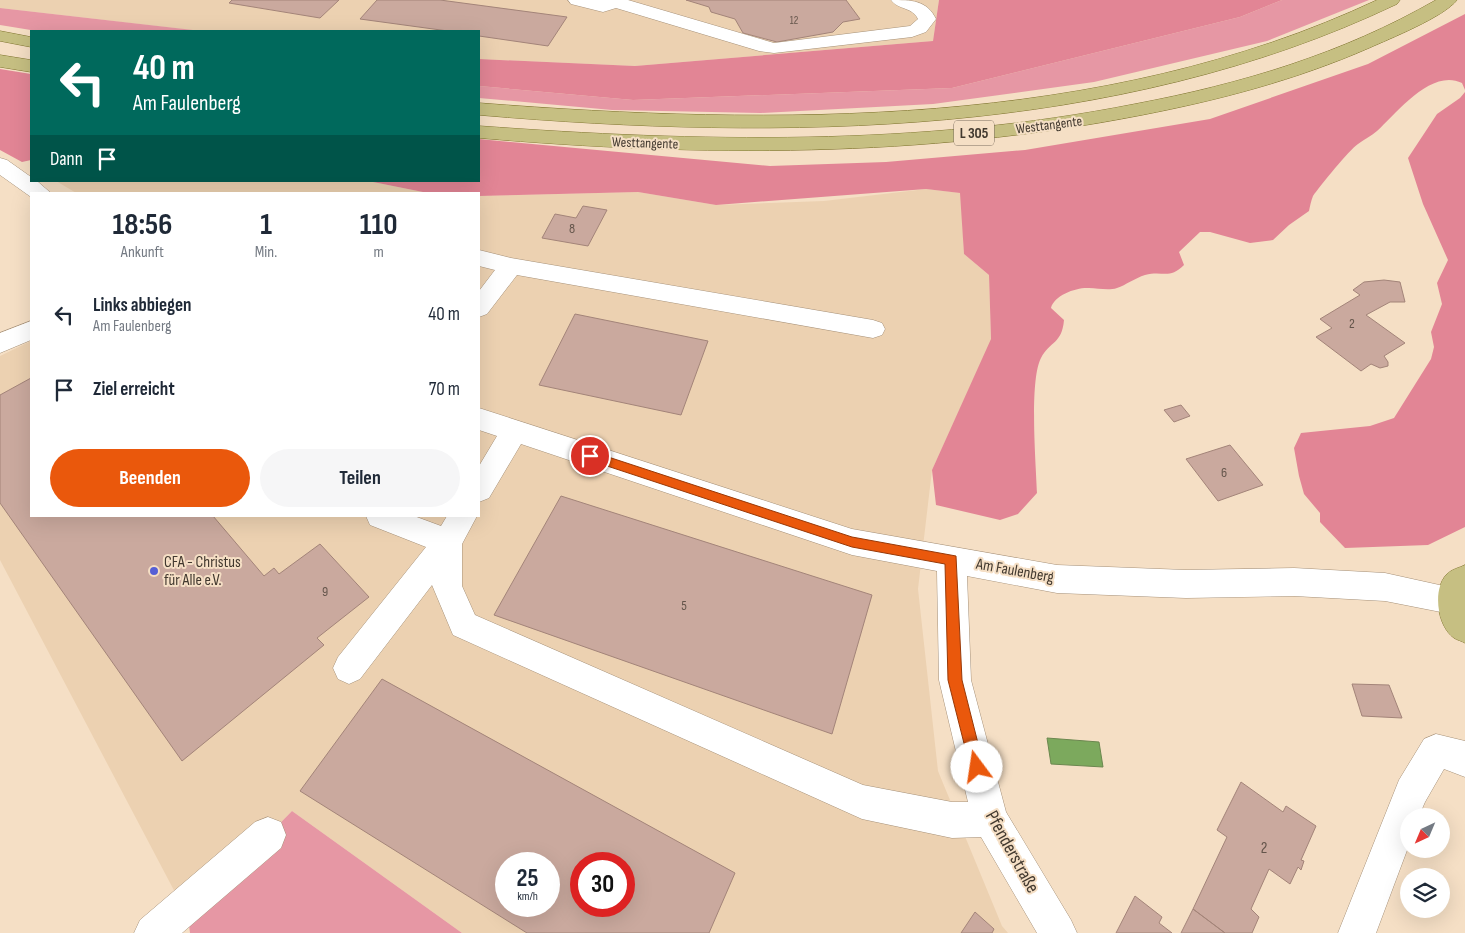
<!DOCTYPE html>
<html lang="de">
<meta charset="utf-8">
<style>
body{margin:0;font-family:"Sofia Sans Condensed",sans-serif;background:#f6f6f7;color:#1f2937;height:100vh;display:flex;flex-direction:column;font-size:19px;white-space:nowrap}
*{box-sizing:border-box;margin:0}
p{font-size:16px;color:#747a83}
.icon{flex:none;width:28px;height:28px;fill:none;stroke:currentColor;stroke-width:2;stroke-linecap:round;stroke-linejoin:round}
.map{position:relative;flex:1;overflow:hidden}
.sheet{position:absolute;left:30px;top:192px;width:450px;height:325px;display:flex;flex-direction:column;background:#fff;border-radius:0px;box-shadow:0 5px 20px #0002}
.sheet>*{flex:none}
.banner{position:absolute;left:30px;top:30px;width:450px;height:152px;border-radius:0px;box-shadow:0 5px 20px #0002;background:#00695c;color:#fff;overflow:hidden}
.needle{width:32px;rotate:224deg}
.buttons{position:absolute;left:1400px;top:808px;display:grid;gap:10px}
.buttons a{display:grid;place-items:center;width:50px;height:50px;border-radius:50%;background:#fff;box-shadow:0 5px 20px #0002;font-size:25px}
.speed{position:absolute;left:495px;top:852px;display:flex;gap:10px;font-size:25px;font-weight:700;text-align:center}
.speed>*{display:grid;place-content:center;width:65px;height:65px;border-radius:50%;background:#fff;box-shadow:0 5px 20px #0002;line-height:1}
.speed small{font-size:12px;font-weight:400}
.speed .limit{border:8px solid #d22;background:#fff;color:#111}
.pin{position:absolute;display:grid;place-items:center;width:42px;height:42px;color:#fff;margin:-21px;border:2px solid #fff;border-radius:50%;box-shadow:0 1px 5px #0007}
.me{position:absolute;width:55px;margin:-28px;rotate:346deg;stroke-linejoin:round;filter:drop-shadow(0 0 4px #0008)}
.turn{display:flex;align-items:center;gap:18px;height:105px;padding:0 20px;font-size:22px}
.turn .icon{width:65px;height:65px;stroke-width:2.5}
.turn b{display:block;font-size:35px;line-height:42px}
.then{display:flex;align-items:center;height:48px;padding:0 20px;background:#0003;gap:10px;font-size:19px}
.eta{display:flex;justify-content:space-evenly;align-items:center;height:85px;text-align:center}
.eta b{font-size:30px;font-weight:700;line-height:35px}
.action{display:flex;gap:10px;margin-top:auto;padding:10px 20px}
.action a{flex:1;height:58px;border-radius:30px;background:#ea580c;color:#fff;font-size:20px;font-weight:700;line-height:58px;text-align:center}
.action a+a{background:#f6f6f7;color:#1f2937}
ul{padding:0;list-style:none}
li{display:flex;align-items:center;gap:15px;height:75px;padding:0 20px}
li div{flex:1}
li b{display:block;font-size:19px}
li em{font-style:normal}
.map>svg:first-child{display:block}
.built{fill:#ecd1b1;fill-rule:evenodd}
.green{fill:#e697a4}
.forest{fill:#e28595}
.water{fill:#7ca95d;stroke:#6b874f}
.building{fill:#caa99e;stroke:#a38479;fill-rule:evenodd}
.lines{fill:none;stroke-linecap:round;stroke-linejoin:round}
.minor-casing{stroke:#a69179;stroke-width:1}
.major-casing{stroke:#7f742e;stroke-width:1}
.minor{fill:#fff;fill-rule:evenodd}
.major{fill:#c6bf82;fill-rule:evenodd}
.route{fill:#ea580c;stroke:#983908}
.poi-dot{fill:#555fd5;stroke:#f5dfc5;stroke-width:2}
.labels{text-anchor:middle;dominant-baseline:central;stroke-width:4;stroke-linejoin:round;paint-order:stroke}
.far-number-label{font-size:11px;fill:#64554b}
.far-street-label{font-size:14px;fill:#42392f;stroke:#f5dfc5}
.number-label{font-size:14px;fill:#64554b}
.shield{fill:#f5dfc5;stroke:#786b5c;stroke-width:1}
.shield-label{font-size:15px;font-weight:bold;fill:#42392f}
.poi-label{font-size:16px;fill:#42392f;stroke:#f5dfc5;text-anchor:start}
.street-label{font-size:16px;fill:#42392f;stroke:#f5dfc5}
.near-number-label{font-size:16px;fill:#64554b}
.near-street-label{font-size:19px;fill:#42392f;stroke:#f5dfc5}
</style>
<div class="map">
<svg width="1465" height="933" viewBox="0 0 1465 933">
<rect width="100%" height="100%" fill="#f5dfc5"/>
<path class="built" d="M 0,0 L 939,0 L 933,41 L 635,66 L 479,59 L 479,31 L 200,31 L 0,8 Z
M 56,181 L 368,181 L 433,194 L 78,194 Z
M 926,189 L 961,193 L 964,254 L 989,275 L 991,341 L 932,470 L 918,589 L 938,771 L 1002,926 L 1008,933 L 462,933 L 292,811 L 188,917 L 0,560 L 0,356 L 31,341 L 31,516 L 479,516 L 479,196 L 638,192 L 716,205 L 824,201 ZM 506,864 L 549,864 L 549,906 L 506,906 ZM 581,864 L 624,864 L 624,906 L 581,906 Z"/>
<path class="green" d="M 1282,0 L 1369,0 L 1267,41 L 1094,82 L 933,104 L 761,113 L 612,110 L 479,98 L 479,86 L 633,100 L 952,88 L 1240,17 Z
M 0,8 L 193,30 L 37,31 L 0,25 Z
M 292,811 L 462,933 L 190,933 L 188,917 Z"/>
<path class="forest" d="M 939,0 L 1282,0 L 1240,17 L 952,88 L 633,100 L 479,86 L 479,59 L 635,66 L 933,41 Z
M 1465,14 L 1465,90 L 1462,83 C 1431,68 1397,113 1377,131 C 1371,136 1365,139 1358,144 C 1349,150 1320,186 1313,196 C 1311,201 1310,206 1309,211 L 1289,225 L 1273,240 L 1250,243 L 1210,232 L 1200,232 L 1179,252 L 1184,265 C 1169,280 1163,270 1145,275 C 1135,278 1126,285 1117,288 C 1108,291 1098,288 1089,288 C 1077,287 1054,295 1051,308 L 1064,320 C 1062,344 1050,341 1041,358 C 1029,381 1036,464 1037,493 L 1018,514 L 1000,520 L 936,505 L 932,470 L 991,339 L 989,275 L 964,254 L 960,193 L 926,189 L 716,205 L 638,192 L 479,196 L 479,194 L 433,194 L 368,181 L 479,181 L 479,139 L 770,166 L 886,162 L 1025,150 L 1210,119 L 1368,64 Z
M 0,69 L 31,74 L 31,160 L 22,162 L 0,150 Z
M 1465,92 L 1465,527 L 1428,545 L 1345,548 L 1320,522 L 1320,513 L 1304,494 L 1299,476 L 1294,448 L 1301,433 L 1370,426 L 1394,418 L 1431,359 L 1434,347 L 1431,332 L 1442,304 L 1437,283 L 1448,260 L 1423,204 L 1408,158 L 1437,114 L 1460,98 Z"/>
<path class="water" d="M 1047,738 L 1099,742 L 1103,767 L 1051,764 Z"/>
<path class="building" d="M 232,0 L 339,0 L 320,18 L 229,3 Z
M 377,0 L 440,0 L 567,17 L 548,46 L 479,36 L 479,31 L 448,31 L 360,19 Z
M 846,0 L 860,19 L 843,22 L 833,32 L 777,42 L 743,33 L 735,19 L 711,12 L 709,7 L 686,0 Z
M 583,206 L 607,210 L 588,246 L 542,238 L 555,214 L 576,218 Z
M 1384,280 L 1400,282 L 1405,302 L 1390,302 L 1366,315 L 1405,343 L 1384,356 L 1388,362 L 1388,366 L 1380,368 L 1371,364 L 1361,371 L 1316,337 L 1332,328 L 1320,319 L 1360,295 L 1353,290 L 1364,282 Z
M 575,314 L 708,341 L 681,415 L 539,385 Z
M 31,378 L 31,516 L 213,516 L 264,576 L 274,568 L 279,574 L 320,544 L 369,597 L 317,638 L 324,645 L 182,761 L 0,503 L 0,395 Z
M 1181,405 L 1190,416 L 1174,422 L 1164,410 Z
M 1230,445 L 1263,485 L 1218,501 L 1186,459 Z
M 561,496 L 872,595 L 832,734 L 494,615 Z
M 382,679 L 735,873 L 709,933 L 527,933 L 300,791 ZM 506,864 L 549,864 L 549,906 L 506,906 ZM 581,864 L 624,864 L 624,906 L 581,906 Z
M 1352,684 L 1389,685 L 1402,718 L 1362,716 Z
M 1241,782 L 1283,812 L 1286,806 L 1316,826 L 1301,860 L 1304,861 L 1301,870 L 1298,867 L 1290,884 L 1269,869 L 1251,909 L 1259,917 L 1252,933 L 1225,933 L 1193,909 L 1227,837 L 1217,830 Z
M 1135,896 L 1162,917 L 1159,923 L 1172,933 L 1116,933 Z
M 1193,909 L 1225,933 L 1181,933 Z
M 975,912 L 994,929 L 992,933 L 961,933 Z"/>
<g class="lines">
<defs>
<path id="minor" d="M 568,0 L 628,0 L 774,43 L 910,26 L 918,19 C 913,7 898,10 891,0 C 911,0 927,0 936,19 L 926,32 L 912,37 L 774,53 L 759,51 L 616,8 L 603,12 L 571,4 Z
M 0,158 L 7,160 L 31,177 L 31,181 L 37,181 L 52,194 L 31,194 L 31,197 L 0,175 Z
M 479,250 L 511,258 L 873,320 L 882,323 L 885,329 L 882,335 L 873,338 L 517,275 L 487,314 L 479,317 L 479,291 L 495,270 L 479,266 Z
M 31,321 L 31,340 L 0,353 L 0,333 Z
M 479,408 L 852,529 L 1057,565 L 1186,570 L 1294,568 L 1385,573 L 1462,590 L 1465,597 L 1462,610 L 1451,614 L 1385,601 L 1294,596 L 1186,598 L 1057,593 L 967,576 L 971,680 L 1006,812 L 1071,920 L 1077,933 L 1037,933 L 981,837 L 952,838 L 862,819 L 453,635 L 432,585 L 360,679 L 349,684 L 338,679 L 333,668 L 338,657 L 426,547 L 370,525 L 366,516 L 414,516 L 441,526 L 447,516 L 477,516 L 462,544 L 462,586 L 475,615 L 863,785 L 952,802 L 968,802 L 939,680 L 937,571 L 852,555 L 521,444 L 489,498 L 479,502 L 479,466 L 497,436 L 479,430 Z
M 1436,734 L 1465,741 L 1465,777 L 1444,769 L 1425,802 L 1419,816 L 1409,816 L 1409,845 L 1376,933 L 1338,933 L 1399,780 L 1424,739 Z
M 268,817 L 281,822 L 286,835 L 281,848 L 182,933 L 134,933 L 140,920 L 255,822 Z"/>
<path id="major" d="M 1377,0 L 1400,0 L 1397,4 C 1116,138 783,141 479,115 L 479,103 C 775,126 1103,129 1377,0 Z
M 1436,0 L 1457,0 C 1444,17 1389,39 1369,48 C 1296,80 1219,100 1142,115 C 923,158 700,157 479,138 L 479,126 C 698,142 919,147 1135,104 C 1241,84 1342,54 1436,0 Z
M 0,31 L 31,37 L 31,47 L 0,41 Z
M 0,55 L 31,60 L 31,72 L 0,67 Z
M 1465,565 L 1465,643 C 1462,641 1457,640 1454,638 C 1437,626 1432,589 1447,574 C 1452,569 1459,568 1465,565 Z"/>
</defs>
<use href="#minor" class="minor-casing"/>
<use href="#major" class="major-casing"/>
<use href="#minor" class="minor"/>
<use href="#major" class="major"/>
</g>
<path class="route" d="M 590,451 L 852,537 L 956,556 L 962,680 L 984,767 L 982,772 L 977,774 L 972,772 L 970,767 L 948,680 L 945,564 L 852,547 L 586,459 L 584,456 Z"/>
<circle class="poi-dot" cx="154" cy="571" r="5"/>
<g class="labels">
<g class="far-number-label">
<text x="794" y="20">12</text>
</g>
<g class="far-street-label">
<text transform="translate(1049 125) rotate(-7)">Westtangente</text>
<text transform="translate(645 143) rotate(2)">Westtangente</text>
</g>
<g class="number-label">
<text x="572" y="228">8</text>
<text x="1352" y="323">2</text>
<text x="1224" y="472">6</text>
<text x="325" y="591">9</text>
<text x="684" y="605">5</text>
</g>
<rect class="shield" x="954" y="120.5" width="40" height="25" rx="4"/>
<g class="shield-label">
<text x="974" y="133">L 305</text>
</g>
<g class="poi-label">
<text x="164" y="562">CFA - Christus<tspan x="164" dy="18">für Alle e.V.</tspan></text>
</g>
<g class="street-label">
<text transform="translate(1015 571) rotate(10)">Am Faulenberg</text>
</g>
<g class="near-number-label">
<text x="1264" y="848">2</text>
</g>
<g class="near-street-label">
<text transform="translate(1012 852) rotate(61)">Pfenderstraße</text>
</g>
</g>
</svg>
<div class="buttons">
<a><svg class="needle" viewBox="-14 -14 28 28"><path d="M0-13l5 13h-10z" fill="#e53935"/><path d="M0 13l5-13h-10z" fill="#747a83"/></svg></a>
<a><svg class="icon" aria-label="layers" viewBox="0 0 24 24"><path d="M12 4l9 5-9 5-9-5zM3 14l9 5 9-5"/></svg></a>
</div>
<div class="speed"><div>25<small>km/h</small></div><div class="limit">30</div></div>
<div class="pin" style="left:590px;top:456px;background:#d93025"><svg class="icon" aria-label="arrive" viewBox="0 0 24 24"><path d="M6 21V4h12l-3 4 3 4H6"/></svg></div>
<svg class="me" style="left:977px;top:767px" viewBox="-20 -20 40 40"><circle r="19" fill="#fff"/><path d="M0-13L10 11 0 6-10 11z" fill="#ea580c"/></svg>
<div class="banner">
<div class="turn"><svg class="icon" aria-label="left" viewBox="0 0 24 24"><path d="M17 20v-9H6M10 6l-5 5 5 5"/></svg><div><b>40 m</b>Am Faulenberg</div></div>
<div class="then">Dann<svg class="icon" aria-label="arrive" viewBox="0 0 24 24"><path d="M6 21V4h12l-3 4 3 4H6"/></svg></div>
</div>
<section class="sheet">
<div class="eta">
<div><b>18:56</b><p>Ankunft</p></div>
<div><b>1</b><p>Min.</p></div>
<div><b>110</b><p>m</p></div>
</div>
<ul>
<li><svg class="icon" aria-label="left" viewBox="0 0 24 24"><path d="M17 20v-9H6M10 6l-5 5 5 5"/></svg><div><b>Links abbiegen</b><p>Am Faulenberg</p></div><em>40 m</em></li>
<li><svg class="icon" aria-label="arrive" viewBox="0 0 24 24"><path d="M6 21V4h12l-3 4 3 4H6"/></svg><div><b>Ziel erreicht</b></div><em>70 m</em></li>
</ul>
<div class="action"><a>Beenden</a><a>Teilen</a></div>
</section>
</div>
